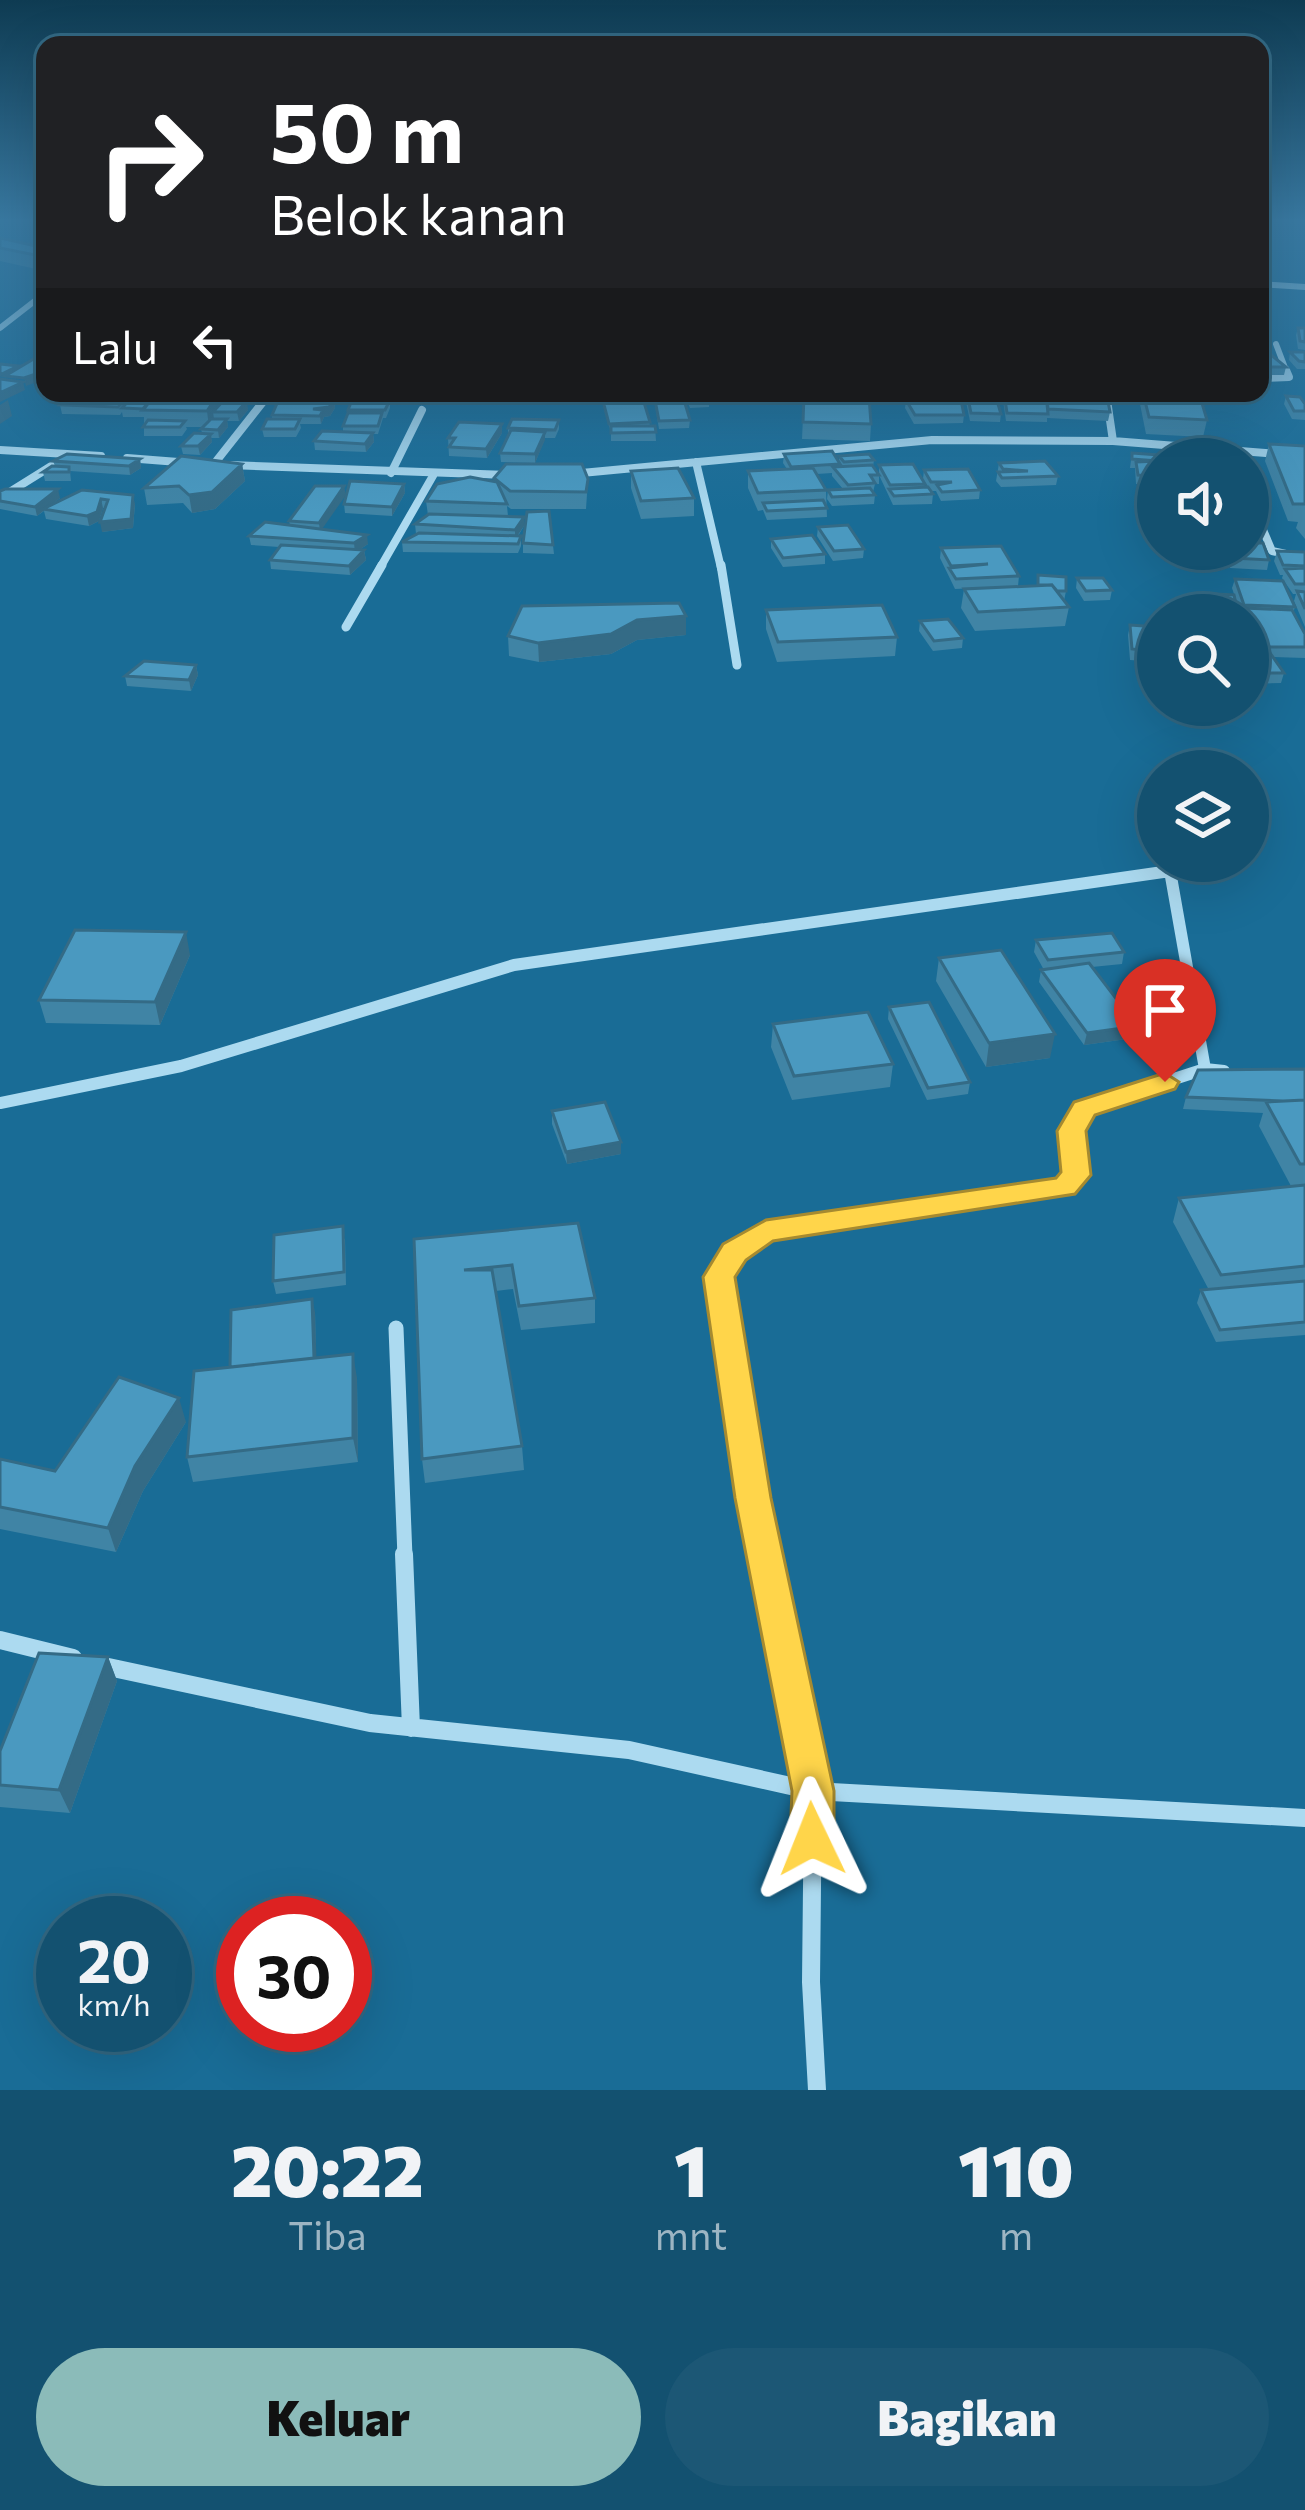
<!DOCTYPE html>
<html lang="id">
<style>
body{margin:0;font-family:Commissioner,sans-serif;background:#1c5775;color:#f1f3f6;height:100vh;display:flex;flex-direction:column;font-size:45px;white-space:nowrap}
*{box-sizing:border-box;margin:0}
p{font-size:39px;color:#9db5c3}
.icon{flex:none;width:66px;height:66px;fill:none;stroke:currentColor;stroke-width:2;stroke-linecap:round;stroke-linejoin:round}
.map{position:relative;height:2090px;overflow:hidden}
.side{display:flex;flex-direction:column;background:#135170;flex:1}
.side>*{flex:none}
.banner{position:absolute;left:36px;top:36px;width:1233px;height:366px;border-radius:24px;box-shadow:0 12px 48px #0002,0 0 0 3px #326883;background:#202124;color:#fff;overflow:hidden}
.buttons{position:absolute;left:1137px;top:438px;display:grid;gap:24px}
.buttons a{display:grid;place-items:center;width:132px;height:132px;border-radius:50%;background:#135170;box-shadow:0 12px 48px #0002,0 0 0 3px #326883;font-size:60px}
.speed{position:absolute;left:36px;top:1896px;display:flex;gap:24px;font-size:60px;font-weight:700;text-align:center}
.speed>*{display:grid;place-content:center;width:156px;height:156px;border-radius:50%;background:#135170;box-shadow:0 12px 48px #0002,0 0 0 3px #326883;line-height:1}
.speed small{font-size:30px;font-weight:400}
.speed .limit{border:18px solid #d22;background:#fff;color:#111}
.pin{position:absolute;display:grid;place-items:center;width:102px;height:102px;color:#fff;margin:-123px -51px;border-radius:50% 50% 50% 0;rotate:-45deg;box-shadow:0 0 12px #0007}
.pin .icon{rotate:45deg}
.me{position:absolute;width:132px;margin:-66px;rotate:358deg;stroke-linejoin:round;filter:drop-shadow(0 0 9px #0008)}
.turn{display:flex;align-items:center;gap:42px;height:252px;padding:0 36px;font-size:54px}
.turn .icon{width:156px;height:156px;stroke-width:2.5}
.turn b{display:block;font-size:84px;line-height:102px}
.then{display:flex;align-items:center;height:114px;padding:0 36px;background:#0003;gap:24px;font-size:45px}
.eta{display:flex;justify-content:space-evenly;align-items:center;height:204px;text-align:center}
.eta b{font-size:72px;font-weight:800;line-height:84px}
.primary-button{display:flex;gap:24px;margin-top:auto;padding:24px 36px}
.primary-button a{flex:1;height:138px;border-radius:72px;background:#8bbbb9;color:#111;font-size:48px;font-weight:800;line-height:138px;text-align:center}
.primary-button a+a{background:#1c5775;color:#f1f3f6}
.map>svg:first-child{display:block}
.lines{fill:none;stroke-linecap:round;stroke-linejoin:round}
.street-far5{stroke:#acdaf0;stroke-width:6}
.street-far4{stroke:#acdaf0;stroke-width:8}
.street-far3{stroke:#acdaf0;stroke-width:9}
.street-far2{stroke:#acdaf0;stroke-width:12}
.street-far1{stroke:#acdaf0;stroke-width:15}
.street{stroke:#acdaf0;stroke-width:18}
.wall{fill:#4084a5}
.shaded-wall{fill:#346b86}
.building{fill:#4a99c0;stroke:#346b86;stroke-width:3}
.route{fill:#ffd54a;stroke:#a68a30;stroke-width:3}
</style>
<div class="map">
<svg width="1305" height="2090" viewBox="0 0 1305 2090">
<rect width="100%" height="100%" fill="#196c96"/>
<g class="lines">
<path class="street-far5" d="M 1260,284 L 1305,287
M 0,328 L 45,293
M 1276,344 L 1287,373"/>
<path class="street-far4" d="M 1260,378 L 1289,377 L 1286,370
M 1106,393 L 1113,441
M 0,450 L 101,456
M 127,458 L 191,463
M 696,462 L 721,568
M 214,464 L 270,393
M 229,465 L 508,475
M 391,473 L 422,410
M 571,474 L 932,440 L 1113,441 L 1305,456
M 1248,495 L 1272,551 L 1305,558
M 0,498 L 53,465
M 380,568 L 434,474"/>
<path class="street-far3" d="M 721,565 L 737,665
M 346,627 L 382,565"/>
<path class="street-far2" d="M 0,1103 L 181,1066 L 514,965 L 1170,871 L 1205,1069
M 1073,1141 L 1072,1131 L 1084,1108 L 1205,1069 L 1224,1071"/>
<path class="street-far1" d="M 396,1328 L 405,1557
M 765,1557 L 719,1277 L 734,1251 L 765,1231 L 1064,1187 L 1076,1175 L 1073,1138"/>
<path class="street" d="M 404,1554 L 411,1728
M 764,1554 L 813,1791 L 1305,1818
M 0,1640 L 73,1658
M 99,1665 L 370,1723 L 629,1750 L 813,1791 L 811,1982 L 817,2090"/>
</g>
<path class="wall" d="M 0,238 L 45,248 L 45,271 L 0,261 Z
M 1260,288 L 1266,308 L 1263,322 L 1260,322 Z
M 1298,328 L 1305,328 L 1305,350 L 1298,349 L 1296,335 Z
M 1260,346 L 1286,367 L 1284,375 L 1260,375 Z
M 1290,352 L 1305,352 L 1305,369 L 1297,369 L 1289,360 Z
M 74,393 L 232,393 L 227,401 L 248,410 L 239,421 L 227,421 L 228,427 L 219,438 L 211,438 L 212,442 L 200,455 L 183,454 L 181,446 L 202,433 L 201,429 L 203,427 L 186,427 L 187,429 L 182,436 L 144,436 L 144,417 L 123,417 L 122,412 L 120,415 L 62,414 L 60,405 Z
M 293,393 L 341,393 L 334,402 L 335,408 L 330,416 L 324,417 L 321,424 L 300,424 L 301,428 L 296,437 L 264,437 L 262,429 L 272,419 L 272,415 L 292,399 Z
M 357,393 L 404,393 L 401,398 L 357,397 Z
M 603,393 L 677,393 L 677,400 L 690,420 L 689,428 L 659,429 L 655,405 L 645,405 L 650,426 L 655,426 L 656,441 L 611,441 L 611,432 L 604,409 Z
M 684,393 L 706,393 L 709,399 L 709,407 L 690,408 Z
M 967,393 L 1001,414 L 1000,422 L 970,421 L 966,402 Z
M 1002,393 L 1083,395 L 1083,393 L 1105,393 L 1110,412 L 1108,421 L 1047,418 L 1047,422 L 1006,421 Z
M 1142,393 L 1199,393 L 1207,420 L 1203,437 L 1146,434 L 1140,404 Z
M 804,394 L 871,424 L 870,441 L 802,439 Z
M 1286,396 L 1305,404 L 1305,420 L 1292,419 L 1284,404 Z
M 390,400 L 390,408 L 386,418 L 383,418 L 378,434 L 373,434 L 374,442 L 366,452 L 315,450 L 314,441 L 343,432 L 343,426 L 348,410 Z
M 906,400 L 964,415 L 963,423 L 914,424 L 905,408 Z
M 559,420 L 559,429 L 555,438 L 545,438 L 535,463 L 501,462 L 500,453 L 508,436 L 508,428 Z
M 502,433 L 487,458 L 449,456 L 448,438 Z
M 1269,444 L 1305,446 L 1305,539 L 1296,528 L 1298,522 L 1288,521 L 1265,461 Z
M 1132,453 L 1158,459 L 1158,497 L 1154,497 L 1150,488 L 1150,485 L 1136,484 L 1135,468 L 1130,468 Z
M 784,454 L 839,462 L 839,456 L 874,460 L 873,466 L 879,474 L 879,465 L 925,484 L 924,487 L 928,487 L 923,479 L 924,470 L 980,490 L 979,499 L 941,501 L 936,491 L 931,491 L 933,494 L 932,504 L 893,505 L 879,475 L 879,484 L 875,484 L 873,492 L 875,495 L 874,504 L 832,506 L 827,499 L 828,490 L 843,489 L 832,476 L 832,473 L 817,474 L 826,490 L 827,517 L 767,520 L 763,510 L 758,511 L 748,488 L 748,471 L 787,469 L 783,463 Z
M 140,459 L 141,468 L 130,475 L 70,471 L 71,481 L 45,481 L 43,472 L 55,466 L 53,461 Z
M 999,463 L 1058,476 L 1056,485 L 1001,487 L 996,481 Z
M 242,464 L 245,481 L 215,509 L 192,513 L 183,503 L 147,505 L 144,488 Z
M 631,471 L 694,498 L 694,516 L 641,519 L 631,488 Z
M 494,478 L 588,479 L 586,509 L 511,509 L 507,506 L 508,516 L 524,526 L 518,536 L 521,536 L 521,546 L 518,553 L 403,552 L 402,542 L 416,534 L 415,524 L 428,515 L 426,501 L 494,482 Z
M 404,484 L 405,493 L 392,516 L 345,513 L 344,504 Z
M 315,486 L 322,529 L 368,544 L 359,550 L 364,550 L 366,560 L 350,575 L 271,569 L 270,560 L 279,547 L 251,545 L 249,536 L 290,525 L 289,521 Z
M 82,490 L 135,504 L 133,528 L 102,532 L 105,508 L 103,508 L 99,521 L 89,526 L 46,519 L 44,511 L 37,516 L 0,509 L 0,491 L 60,498 L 50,506 Z
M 549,511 L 554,554 L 523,553 L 523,543 Z
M 818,527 L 864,549 L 863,558 L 833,561 L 817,536 Z
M 771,539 L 825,554 L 825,564 L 783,567 L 771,548 Z
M 941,548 L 1019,576 L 1018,586 L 955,589 L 940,558 Z
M 1227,549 L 1248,549 L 1269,560 L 1267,570 L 1230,568 Z
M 1277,551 L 1305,552 L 1305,627 L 1294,601 L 1296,594 L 1293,594 L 1282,578 L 1283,575 L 1280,575 L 1274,561 Z
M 1038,575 L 1066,591 L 1064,601 L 1069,607 L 1065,626 L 975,631 L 961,608 L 964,589 L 1037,586 Z
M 1077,578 L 1112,590 L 1110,600 L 1084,601 L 1076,588 Z
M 1235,579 L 1295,607 L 1293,613 L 1305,634 L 1305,658 L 1273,657 L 1284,673 L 1281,683 L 1248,684 L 1248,615 L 1241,615 L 1232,588 Z
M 1198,593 L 1236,604 L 1233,614 L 1198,612 L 1196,603 Z
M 766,610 L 897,637 L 895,656 L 777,662 L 766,629 Z
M 686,616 L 686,635 L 637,640 L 611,654 L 539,662 L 509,656 L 508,636 Z
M 920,621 L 963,638 L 962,648 L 933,651 L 919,631 Z
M 1130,625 L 1158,627 L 1158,662 L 1130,660 L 1128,635 Z
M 196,665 L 198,675 L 191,691 L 127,686 L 125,676 Z
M 1036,940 L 1124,952 L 1122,964 L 1092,967 L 1134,1038 L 1084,1045 L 1039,982 L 1041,970 L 1044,970 L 1034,952 Z
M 190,955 L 160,1025 L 46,1023 L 39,1000 Z
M 939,958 L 1050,1058 L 986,1067 L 936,981 Z
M 889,1007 L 970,1082 L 968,1094 L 927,1100 L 888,1019 Z
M 773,1024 L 893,1064 L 890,1087 L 792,1100 L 771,1047 Z
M 1305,1069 L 1305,1335 L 1216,1342 L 1197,1303 L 1201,1290 L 1209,1290 L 1173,1222 L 1179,1198 L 1291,1186 L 1259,1126 L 1263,1113 L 1183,1109 L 1186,1097 Z
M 552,1111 L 621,1154 L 567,1164 L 552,1124 Z
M 578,1223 L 595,1298 L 595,1323 L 521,1330 L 513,1289 L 496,1291 L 522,1446 L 524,1470 L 425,1483 L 422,1459 L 414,1239 Z
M 345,1239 L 346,1285 L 276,1294 L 273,1281 Z
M 315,1312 L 316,1358 L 357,1378 L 358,1462 L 193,1482 L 187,1457 L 230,1367 Z
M 186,1422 L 143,1491 L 116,1552 L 0,1529 L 0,1459 L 55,1471 Z
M 108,1657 L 117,1681 L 70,1813 L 0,1807 L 0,1751 Z"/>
<path class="shaded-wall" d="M 45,371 L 45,379 L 26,386 L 24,378 Z
M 23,382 L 25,390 L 0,402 L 0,393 Z
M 219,393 L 232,393 L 219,412 L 213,412 L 214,419 L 209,427 L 207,411 Z
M 334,393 L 341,393 L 334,402 L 335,408 L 330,416 L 324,417 L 321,424 L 320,416 L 313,409 L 332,403 L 332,396 Z
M 8,400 L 12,416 L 0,424 L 0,405 Z
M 247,401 L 248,410 L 239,421 L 237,412 Z
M 227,419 L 228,427 L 219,438 L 218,430 Z
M 502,424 L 502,433 L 487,458 L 486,449 Z
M 545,432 L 545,440 L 535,463 L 535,454 Z
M 373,433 L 374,442 L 366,452 L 365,444 Z
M 211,434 L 212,442 L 200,455 L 198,446 Z
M 140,459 L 141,468 L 130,475 L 129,466 Z
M 242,464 L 245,481 L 215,509 L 192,513 L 189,495 Z
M 404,484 L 405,493 L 392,516 L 392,507 Z
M 344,486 L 346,495 L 320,532 L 319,523 Z
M 58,489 L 60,498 L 37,516 L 35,507 Z
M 133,495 L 135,504 L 133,528 L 102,532 L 100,522 Z
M 101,499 L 103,508 L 99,521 L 89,526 L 87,516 Z
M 524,517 L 524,526 L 515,539 L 515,530 Z
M 367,535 L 368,544 L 355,553 L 354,543 Z
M 364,550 L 366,560 L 350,575 L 349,566 Z
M 686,616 L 686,635 L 637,640 L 611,654 L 539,662 L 538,643 L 637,620 Z
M 196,665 L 198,675 L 191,691 L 189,680 Z
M 186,932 L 190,955 L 160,1025 L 155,1002 Z
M 1137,1026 L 1134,1038 L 1084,1045 L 1087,1033 Z
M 1055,1034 L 1050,1058 L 986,1067 L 989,1043 Z
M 621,1142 L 621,1154 L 567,1164 L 566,1152 Z
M 312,1299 L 315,1312 L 317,1376 L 314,1363 Z
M 353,1354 L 357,1378 L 358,1462 L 353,1438 Z
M 179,1398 L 186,1422 L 143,1491 L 116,1552 L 108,1528 L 135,1466 Z
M 108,1657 L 117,1681 L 70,1813 L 59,1790 Z"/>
<path class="building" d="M 0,238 L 45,248 L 45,257 L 0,248 Z
M 1260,288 L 1266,308 L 1260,308 Z
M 1298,328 L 1305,328 L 1305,342 L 1300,341 Z
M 1260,346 L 1286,367 L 1260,367 Z
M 1290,352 L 1305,352 L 1305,362 L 1299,361 Z
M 42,354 L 45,354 L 45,371 L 24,378 L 5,376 Z
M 0,364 L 18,366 L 0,375 Z
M 0,379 L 23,382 L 0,393 Z
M 74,393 L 132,393 L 118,407 L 60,405 Z
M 136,393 L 156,393 L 144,409 L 122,408 Z
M 156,393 L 219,393 L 207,411 L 142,410 Z
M 293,393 L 334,393 L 332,396 L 292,395 Z
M 687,393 L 706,393 L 709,399 L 690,400 Z
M 967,393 L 995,394 L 1001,414 L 971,413 Z
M 1004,393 L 1046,393 L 1048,414 L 1007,413 Z
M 1046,393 L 1107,396 L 1110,412 L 1048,409 Z
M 1143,393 L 1199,393 L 1207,420 L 1149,417 Z
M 804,394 L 869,396 L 871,424 L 803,422 Z
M 1286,396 L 1300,397 L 1305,404 L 1305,411 L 1294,411 Z
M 279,399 L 334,400 L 329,407 L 313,409 L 323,410 L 320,416 L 272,415 Z
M 643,399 L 650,422 L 609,424 L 603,401 Z
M 352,400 L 390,400 L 385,410 L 348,410 Z
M 655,400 L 684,400 L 690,420 L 659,421 Z
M 906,400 L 961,400 L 964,415 L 915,415 Z
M 223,401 L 247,401 L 237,412 L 213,412 Z
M 348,413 L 382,413 L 378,426 L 343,426 Z
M 211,419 L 227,419 L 218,430 L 201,429 Z
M 267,419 L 300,419 L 295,429 L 262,429 Z
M 512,419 L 559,420 L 555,430 L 508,428 Z
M 148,420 L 185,421 L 180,427 L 143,427 Z
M 459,422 L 502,424 L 486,449 L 449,447 L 455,438 L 448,438 Z
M 611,426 L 655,426 L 656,432 L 611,433 Z
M 511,430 L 545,432 L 535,454 L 500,453 Z
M 322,431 L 373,433 L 365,444 L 314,441 Z
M 194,433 L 211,434 L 198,446 L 181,446 Z
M 1269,444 L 1305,446 L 1305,504 L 1293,504 Z
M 832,451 L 840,464 L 791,467 L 784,454 Z
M 1132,453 L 1187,457 L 1187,459 L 1158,459 L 1158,461 L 1132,459 Z
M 67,454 L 140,459 L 129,466 L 53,461 Z
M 869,454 L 874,460 L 844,462 L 839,456 Z
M 181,456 L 242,464 L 212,492 L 189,495 L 179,486 L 144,488 Z
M 1191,456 L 1214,457 L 1215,459 L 1192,459 Z
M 1045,461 L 1058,476 L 1002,478 L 998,472 L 1028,471 L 1003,469 L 999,463 Z
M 1158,461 L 1158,476 L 1138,475 L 1136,462 Z
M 506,464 L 582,464 L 588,479 L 586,492 L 510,491 L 494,478 Z
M 913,464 L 925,484 L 890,485 L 879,465 Z
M 872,465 L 879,475 L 870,475 L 875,483 L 848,485 L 833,467 Z
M 52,466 L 69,467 L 69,472 L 43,472 Z
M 678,468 L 694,498 L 641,501 L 631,471 Z
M 813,468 L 826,490 L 758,493 L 748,471 Z
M 968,469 L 980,490 L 942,492 L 937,485 L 952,482 L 931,482 L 924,470 Z
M 470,477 L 497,482 L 507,504 L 426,501 L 437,484 Z
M 350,481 L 404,484 L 392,507 L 344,504 Z
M 315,486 L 344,486 L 319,523 L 289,521 Z
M 928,487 L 933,494 L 894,496 L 889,489 Z
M 870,488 L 875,495 L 832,497 L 828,490 Z
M 5,489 L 58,489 L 35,507 L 0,501 L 0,491 Z
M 82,490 L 133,495 L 131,519 L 100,522 L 108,500 L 101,499 L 97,512 L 87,516 L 43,509 Z
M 823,500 L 827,508 L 767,511 L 763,503 Z
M 549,511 L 553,545 L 523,543 L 527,512 Z
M 429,514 L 524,517 L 515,530 L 415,524 Z
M 265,522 L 367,535 L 354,543 L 249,536 Z
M 848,525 L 864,549 L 834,551 L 818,527 Z
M 419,533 L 521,536 L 518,544 L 402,542 Z
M 812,535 L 825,554 L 783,558 L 771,539 Z
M 1248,543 L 1263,543 L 1269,560 L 1233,558 L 1230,549 L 1248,549 Z
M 281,545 L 364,550 L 349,566 L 270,560 Z
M 1001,546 L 1019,576 L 956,579 L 949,568 L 988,564 L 951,566 L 941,548 Z
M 1277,551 L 1305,552 L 1305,566 L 1283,565 Z
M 1305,568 L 1305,584 L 1295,584 L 1285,569 Z
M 1038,575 L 1066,577 L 1066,591 L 1057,591 L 1052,585 L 1038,585 Z
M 1077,578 L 1103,578 L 1112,590 L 1086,591 Z
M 1235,579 L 1283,581 L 1295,607 L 1244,605 Z
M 1052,585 L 1069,607 L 978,612 L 964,589 Z
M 1297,591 L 1305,592 L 1305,609 Z
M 1198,593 L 1234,595 L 1236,604 L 1200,602 Z
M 679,603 L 686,616 L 637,620 L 611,634 L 538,643 L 508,636 L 522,606 Z
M 882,605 L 897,637 L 778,642 L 766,610 Z
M 1243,608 L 1292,610 L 1305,634 L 1305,647 L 1266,647 L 1284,673 L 1248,673 L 1248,615 L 1245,615 Z
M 948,619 L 963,638 L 934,641 L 920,621 Z
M 1130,625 L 1158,627 L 1158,652 L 1132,649 Z
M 144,661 L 196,665 L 189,680 L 125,676 Z
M 75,930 L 186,932 L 155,1002 L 39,1000 Z
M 1112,933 L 1124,952 L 1048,960 L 1036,940 Z
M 1001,950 L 1055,1034 L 989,1043 L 939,958 Z
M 1089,963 L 1137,1026 L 1087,1033 L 1041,970 Z
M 929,1002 L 970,1082 L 928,1088 L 889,1007 Z
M 868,1012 L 893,1064 L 794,1076 L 773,1024 Z
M 1305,1069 L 1305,1100 L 1283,1101 L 1186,1097 L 1198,1070 Z
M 1305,1100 L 1305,1164 L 1300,1164 L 1266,1102 Z
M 605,1102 L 621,1142 L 566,1152 L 552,1111 Z
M 1305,1185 L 1305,1266 L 1221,1275 L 1179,1198 Z
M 578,1223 L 595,1298 L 519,1306 L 512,1265 L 464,1270 L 492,1270 L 522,1446 L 422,1459 L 414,1239 Z
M 343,1226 L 344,1272 L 273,1281 L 274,1235 Z
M 1305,1281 L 1305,1322 L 1220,1330 L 1201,1290 Z
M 312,1299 L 314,1358 L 230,1367 L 231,1310 Z
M 353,1354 L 353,1438 L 187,1457 L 194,1371 Z
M 119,1377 L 179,1398 L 135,1466 L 108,1528 L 0,1507 L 0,1459 L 55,1471 Z
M 39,1653 L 108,1657 L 59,1790 L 0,1785 L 0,1751 Z"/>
<linearGradient id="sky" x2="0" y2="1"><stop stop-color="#0e3b52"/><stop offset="0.43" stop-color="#3878a0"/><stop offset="1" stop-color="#3878a0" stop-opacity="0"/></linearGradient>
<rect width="1305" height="512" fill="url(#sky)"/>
<path class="route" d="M 1165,1073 L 1179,1082 L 1175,1089 L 1095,1115 L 1086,1131 L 1091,1175 L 1075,1194 L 773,1241 L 746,1260 L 735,1277 L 771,1498 L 834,1791 L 834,1839 L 827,1854 L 812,1861 L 797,1854 L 790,1839 L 792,1791 L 735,1498 L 703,1277 L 723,1244 L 766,1220 L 1056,1178 L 1061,1172 L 1057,1131 L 1074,1102 Z"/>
</svg>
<div class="buttons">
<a><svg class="icon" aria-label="sound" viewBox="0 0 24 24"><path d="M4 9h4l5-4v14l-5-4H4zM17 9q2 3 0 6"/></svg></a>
<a><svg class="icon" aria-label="search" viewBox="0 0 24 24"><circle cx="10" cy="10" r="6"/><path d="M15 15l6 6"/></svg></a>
<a><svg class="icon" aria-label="layers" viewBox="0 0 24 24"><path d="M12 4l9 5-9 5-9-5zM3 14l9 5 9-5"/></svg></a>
</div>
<div class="speed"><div>20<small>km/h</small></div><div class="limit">30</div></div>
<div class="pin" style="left:1165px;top:1082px;background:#d93025"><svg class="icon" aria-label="arrive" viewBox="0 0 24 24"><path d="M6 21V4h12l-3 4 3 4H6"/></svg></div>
<svg class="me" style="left:812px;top:1839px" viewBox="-20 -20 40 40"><path d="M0-17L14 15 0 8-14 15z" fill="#ffd54a" stroke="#fff" stroke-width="4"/></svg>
<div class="banner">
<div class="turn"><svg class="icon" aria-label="right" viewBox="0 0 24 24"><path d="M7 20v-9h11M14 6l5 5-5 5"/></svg><div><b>50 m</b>Belok kanan</div></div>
<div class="then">Lalu<svg class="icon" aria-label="left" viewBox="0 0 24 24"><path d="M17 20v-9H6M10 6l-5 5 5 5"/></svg></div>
</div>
</div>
<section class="side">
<div class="eta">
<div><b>20:22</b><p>Tiba</p></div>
<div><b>1</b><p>mnt</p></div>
<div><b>110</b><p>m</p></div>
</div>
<div class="primary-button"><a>Keluar</a><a>Bagikan</a></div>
</section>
